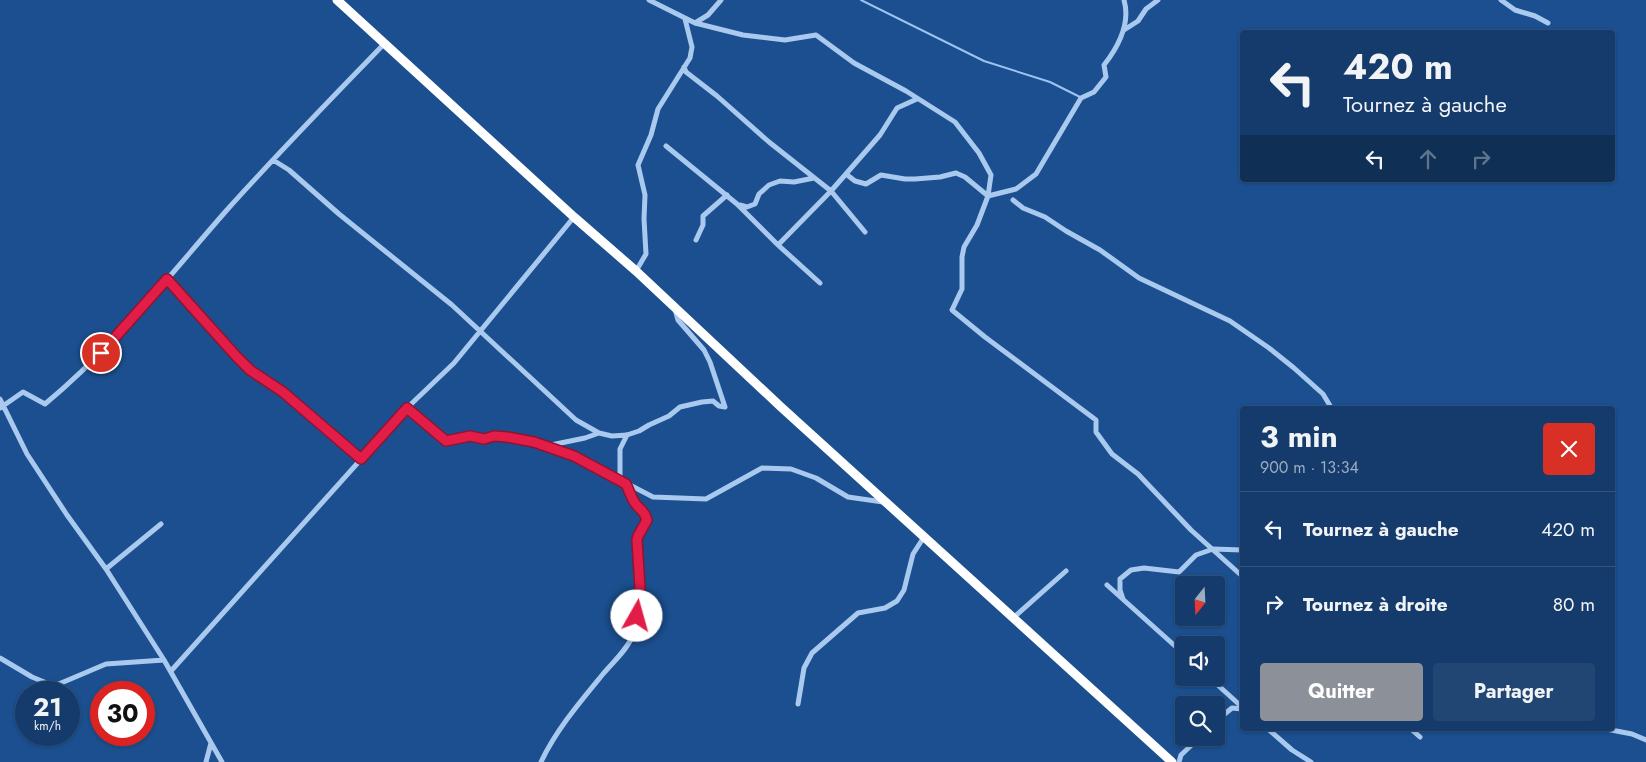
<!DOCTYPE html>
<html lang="fr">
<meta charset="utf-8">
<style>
body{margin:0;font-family:Jost,sans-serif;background:#214673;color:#f1f3f6;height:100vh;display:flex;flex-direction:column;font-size:19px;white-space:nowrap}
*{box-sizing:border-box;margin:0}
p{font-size:16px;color:#9dadc1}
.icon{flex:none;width:28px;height:28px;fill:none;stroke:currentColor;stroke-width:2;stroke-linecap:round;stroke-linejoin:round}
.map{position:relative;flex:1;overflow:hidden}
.side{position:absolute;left:1240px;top:406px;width:375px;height:325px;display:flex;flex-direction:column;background:#143b6b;border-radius:5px;box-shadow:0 1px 4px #0004,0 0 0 1px #33557e}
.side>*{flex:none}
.guide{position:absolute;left:1240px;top:30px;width:375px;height:152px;border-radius:5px;box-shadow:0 1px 4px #0004,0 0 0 1px #33557e;background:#143b6b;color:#f1f3f6;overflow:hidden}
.needle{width:32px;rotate:198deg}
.controls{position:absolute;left:1175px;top:576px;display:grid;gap:10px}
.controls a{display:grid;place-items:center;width:50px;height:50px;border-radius:5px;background:#143b6b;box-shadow:0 1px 4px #0004,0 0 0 1px #33557e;font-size:25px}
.speed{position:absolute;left:15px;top:681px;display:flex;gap:10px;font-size:25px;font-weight:700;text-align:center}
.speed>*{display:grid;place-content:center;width:65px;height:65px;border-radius:50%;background:#143b6b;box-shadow:0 1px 4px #0004,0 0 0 1px #33557e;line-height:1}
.speed small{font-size:12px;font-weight:400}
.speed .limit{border:8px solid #d22;background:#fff;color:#111}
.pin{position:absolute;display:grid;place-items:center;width:42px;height:42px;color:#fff;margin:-21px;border:2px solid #fff;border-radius:50%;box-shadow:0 1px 5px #0007}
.me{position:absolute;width:55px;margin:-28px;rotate:7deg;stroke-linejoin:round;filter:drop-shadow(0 0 4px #0008)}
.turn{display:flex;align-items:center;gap:18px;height:105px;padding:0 20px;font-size:22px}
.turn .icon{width:65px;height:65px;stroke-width:2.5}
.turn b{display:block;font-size:35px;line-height:42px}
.lanes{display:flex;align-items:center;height:48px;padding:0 20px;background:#0003;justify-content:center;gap:25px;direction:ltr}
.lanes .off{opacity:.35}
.round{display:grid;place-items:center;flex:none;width:52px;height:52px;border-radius:5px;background:#214673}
.summary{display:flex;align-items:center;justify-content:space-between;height:85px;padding:0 20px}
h1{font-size:30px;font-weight:700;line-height:38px}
.action{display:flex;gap:10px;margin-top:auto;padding:10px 20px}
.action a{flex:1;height:58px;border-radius:5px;background:#8c9099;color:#fff;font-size:20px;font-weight:700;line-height:58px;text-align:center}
.action a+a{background:#214673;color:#f1f3f6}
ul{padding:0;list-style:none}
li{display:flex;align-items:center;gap:15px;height:75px;padding:0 20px;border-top:1px solid #33557e}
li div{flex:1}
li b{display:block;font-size:19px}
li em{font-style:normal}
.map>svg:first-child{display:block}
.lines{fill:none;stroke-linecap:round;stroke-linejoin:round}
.stream{stroke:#9cc4f0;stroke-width:2}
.street{stroke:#a9c9ee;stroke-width:5}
.highway{stroke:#fff;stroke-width:9}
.route-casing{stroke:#92132f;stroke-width:12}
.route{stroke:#e11d48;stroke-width:9}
</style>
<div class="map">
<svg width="1646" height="762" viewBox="0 0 1646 762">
<rect width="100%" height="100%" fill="#1b4f8f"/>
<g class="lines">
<path class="stream" d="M 861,0 L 984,61 L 1050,82 L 1080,97"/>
<path class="street" d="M 649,0 L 695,23 L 743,35 L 785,40 L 816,35 L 854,63 L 906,91 L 955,122 L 979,153 L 991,175 L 988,196 L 977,225 L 964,247 L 962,257 L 962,289 L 952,310 L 985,337 L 1096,420 L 1096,432 L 1112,454 L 1138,474 L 1191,530 L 1242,576
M 1501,0 L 1515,10 L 1535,16 L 1548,23
M 695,23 L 708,15 L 721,0
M 1124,30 L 1138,21 L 1146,9 L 1158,0
M 684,67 L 686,72 L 717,96 L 769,142 L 831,191 L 865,232
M 666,146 L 737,204 L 778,245 L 820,283
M 273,160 L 289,170 L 339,214 L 452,305 L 576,420 L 599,433
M 846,174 L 855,181 L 866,184 L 881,175 L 905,179 L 915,179 L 940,177 L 956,173 L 965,177 L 988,196
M 988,196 L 1016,189 L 1036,174 L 1081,98 L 1094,92 L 1106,77 L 1104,65 C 1118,47 1131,24 1124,0
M 1013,200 L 1023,208 L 1045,217 L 1066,231 L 1100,250 L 1139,278 L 1230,321 L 1269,348 L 1294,368 L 1323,394 L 1332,409
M 740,205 L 747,207 L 755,204 L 759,194 L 769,185 L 780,181 L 794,182 L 814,178
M 696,240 L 703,225 L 703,216 L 727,195
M 778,245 L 831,191 L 880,135 L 897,108 L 917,99
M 636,271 L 646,254 L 644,219 L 645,195 L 638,165 L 651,135 L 658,109 L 690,58 L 692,47 L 685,19
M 167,279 L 250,370 L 283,392 L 361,459
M 675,309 L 678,320 L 704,350 L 710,362 L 725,407
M 0,399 L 27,454 L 67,515 L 106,569 L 164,660 L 222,762
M 0,408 L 23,392 L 45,404 C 113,348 168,277 226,211 C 277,154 331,99 384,44
M 407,408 L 446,441 L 470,436 L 484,439 L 494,436 L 507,437 L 546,446 L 585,438 L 599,433 L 612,436 L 627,435 L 639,431 L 649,425 L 669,416 L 680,407 L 702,402 L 713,401 L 719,406 L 725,407
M 546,446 L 574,456 L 653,497 L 706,499 L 762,468 L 791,469 L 816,478 L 848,497 L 883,502
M 620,480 L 620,449 L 627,435
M 106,569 L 161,524
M 1107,585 L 1184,654
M 1123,599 L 1120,590 L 1120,579 L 1131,570 L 1144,568 L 1179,572 L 1196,555 L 1213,549 L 1242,550
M 1013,618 L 1066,571
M 0,658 L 32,677 L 54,686 L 106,664 L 164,660
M 171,671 L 407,408 L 454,363 L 574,217
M 1210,678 L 1242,707
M 798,704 L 804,668 L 812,653 L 858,613 L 885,608 L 897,601 L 904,590 L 913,554 L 924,537
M 1216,721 L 1232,708 L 1242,709
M 1268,729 L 1292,750 L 1311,762
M 1411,729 L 1420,737
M 1606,729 L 1632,734 L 1646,740
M 206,762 L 211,743
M 541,762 C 556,730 580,702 603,674 C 613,662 627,650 633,635 C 645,608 640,569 637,540 L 638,537 L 647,520 L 643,511 L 634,501 L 627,483
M 1179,762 L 1181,755 L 1199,738"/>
<path class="highway" d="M 337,0 L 574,217 L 636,271 L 781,407 L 1172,762"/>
</g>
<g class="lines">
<defs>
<path id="route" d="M 101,353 L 167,279 L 237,357 L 250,370 L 283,392 L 361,459 L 407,408 L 446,441 L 470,436 L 484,439 L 494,436 L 507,437 L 534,442 L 574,456 L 626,484 C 629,490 631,497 635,503 C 640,510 645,511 647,520 L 638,536 L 637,540 L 640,588 L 637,616"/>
</defs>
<use href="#route" class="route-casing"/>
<use href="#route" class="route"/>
</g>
</svg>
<div class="controls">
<a><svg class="needle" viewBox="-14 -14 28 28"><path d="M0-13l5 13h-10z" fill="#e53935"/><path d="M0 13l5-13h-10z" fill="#9dadc1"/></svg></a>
<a><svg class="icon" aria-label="sound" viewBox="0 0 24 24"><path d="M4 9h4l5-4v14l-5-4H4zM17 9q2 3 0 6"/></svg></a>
<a><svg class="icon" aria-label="search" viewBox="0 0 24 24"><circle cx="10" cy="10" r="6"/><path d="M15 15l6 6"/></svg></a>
</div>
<div class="speed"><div>21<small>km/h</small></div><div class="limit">30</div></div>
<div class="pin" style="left:101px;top:353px;background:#d93025"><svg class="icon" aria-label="arrive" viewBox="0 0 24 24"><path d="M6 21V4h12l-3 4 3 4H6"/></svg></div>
<svg class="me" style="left:637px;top:616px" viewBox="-20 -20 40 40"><circle r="19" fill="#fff"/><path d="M0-13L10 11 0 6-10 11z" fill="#e11d48"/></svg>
<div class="guide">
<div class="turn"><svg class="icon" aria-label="left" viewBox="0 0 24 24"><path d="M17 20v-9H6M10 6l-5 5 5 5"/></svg><div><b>420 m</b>Tournez à gauche</div></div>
<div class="lanes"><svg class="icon" aria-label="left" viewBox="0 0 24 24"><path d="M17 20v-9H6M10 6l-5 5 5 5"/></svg><svg class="icon off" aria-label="ahead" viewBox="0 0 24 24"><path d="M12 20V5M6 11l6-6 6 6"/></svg><svg class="icon off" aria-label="right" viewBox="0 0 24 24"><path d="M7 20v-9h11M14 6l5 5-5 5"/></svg></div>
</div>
<section class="side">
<div class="summary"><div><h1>3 min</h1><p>900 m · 13:34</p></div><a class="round" style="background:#d93025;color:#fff"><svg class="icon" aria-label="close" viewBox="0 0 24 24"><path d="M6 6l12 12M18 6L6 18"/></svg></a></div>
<ul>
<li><svg class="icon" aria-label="left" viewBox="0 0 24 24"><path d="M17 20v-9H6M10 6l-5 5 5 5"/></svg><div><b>Tournez à gauche</b></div><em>420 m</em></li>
<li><svg class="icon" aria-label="right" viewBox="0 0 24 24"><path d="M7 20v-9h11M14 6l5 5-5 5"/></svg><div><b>Tournez à droite</b></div><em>80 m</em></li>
</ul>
<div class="action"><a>Quitter</a><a>Partager</a></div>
</section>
</div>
